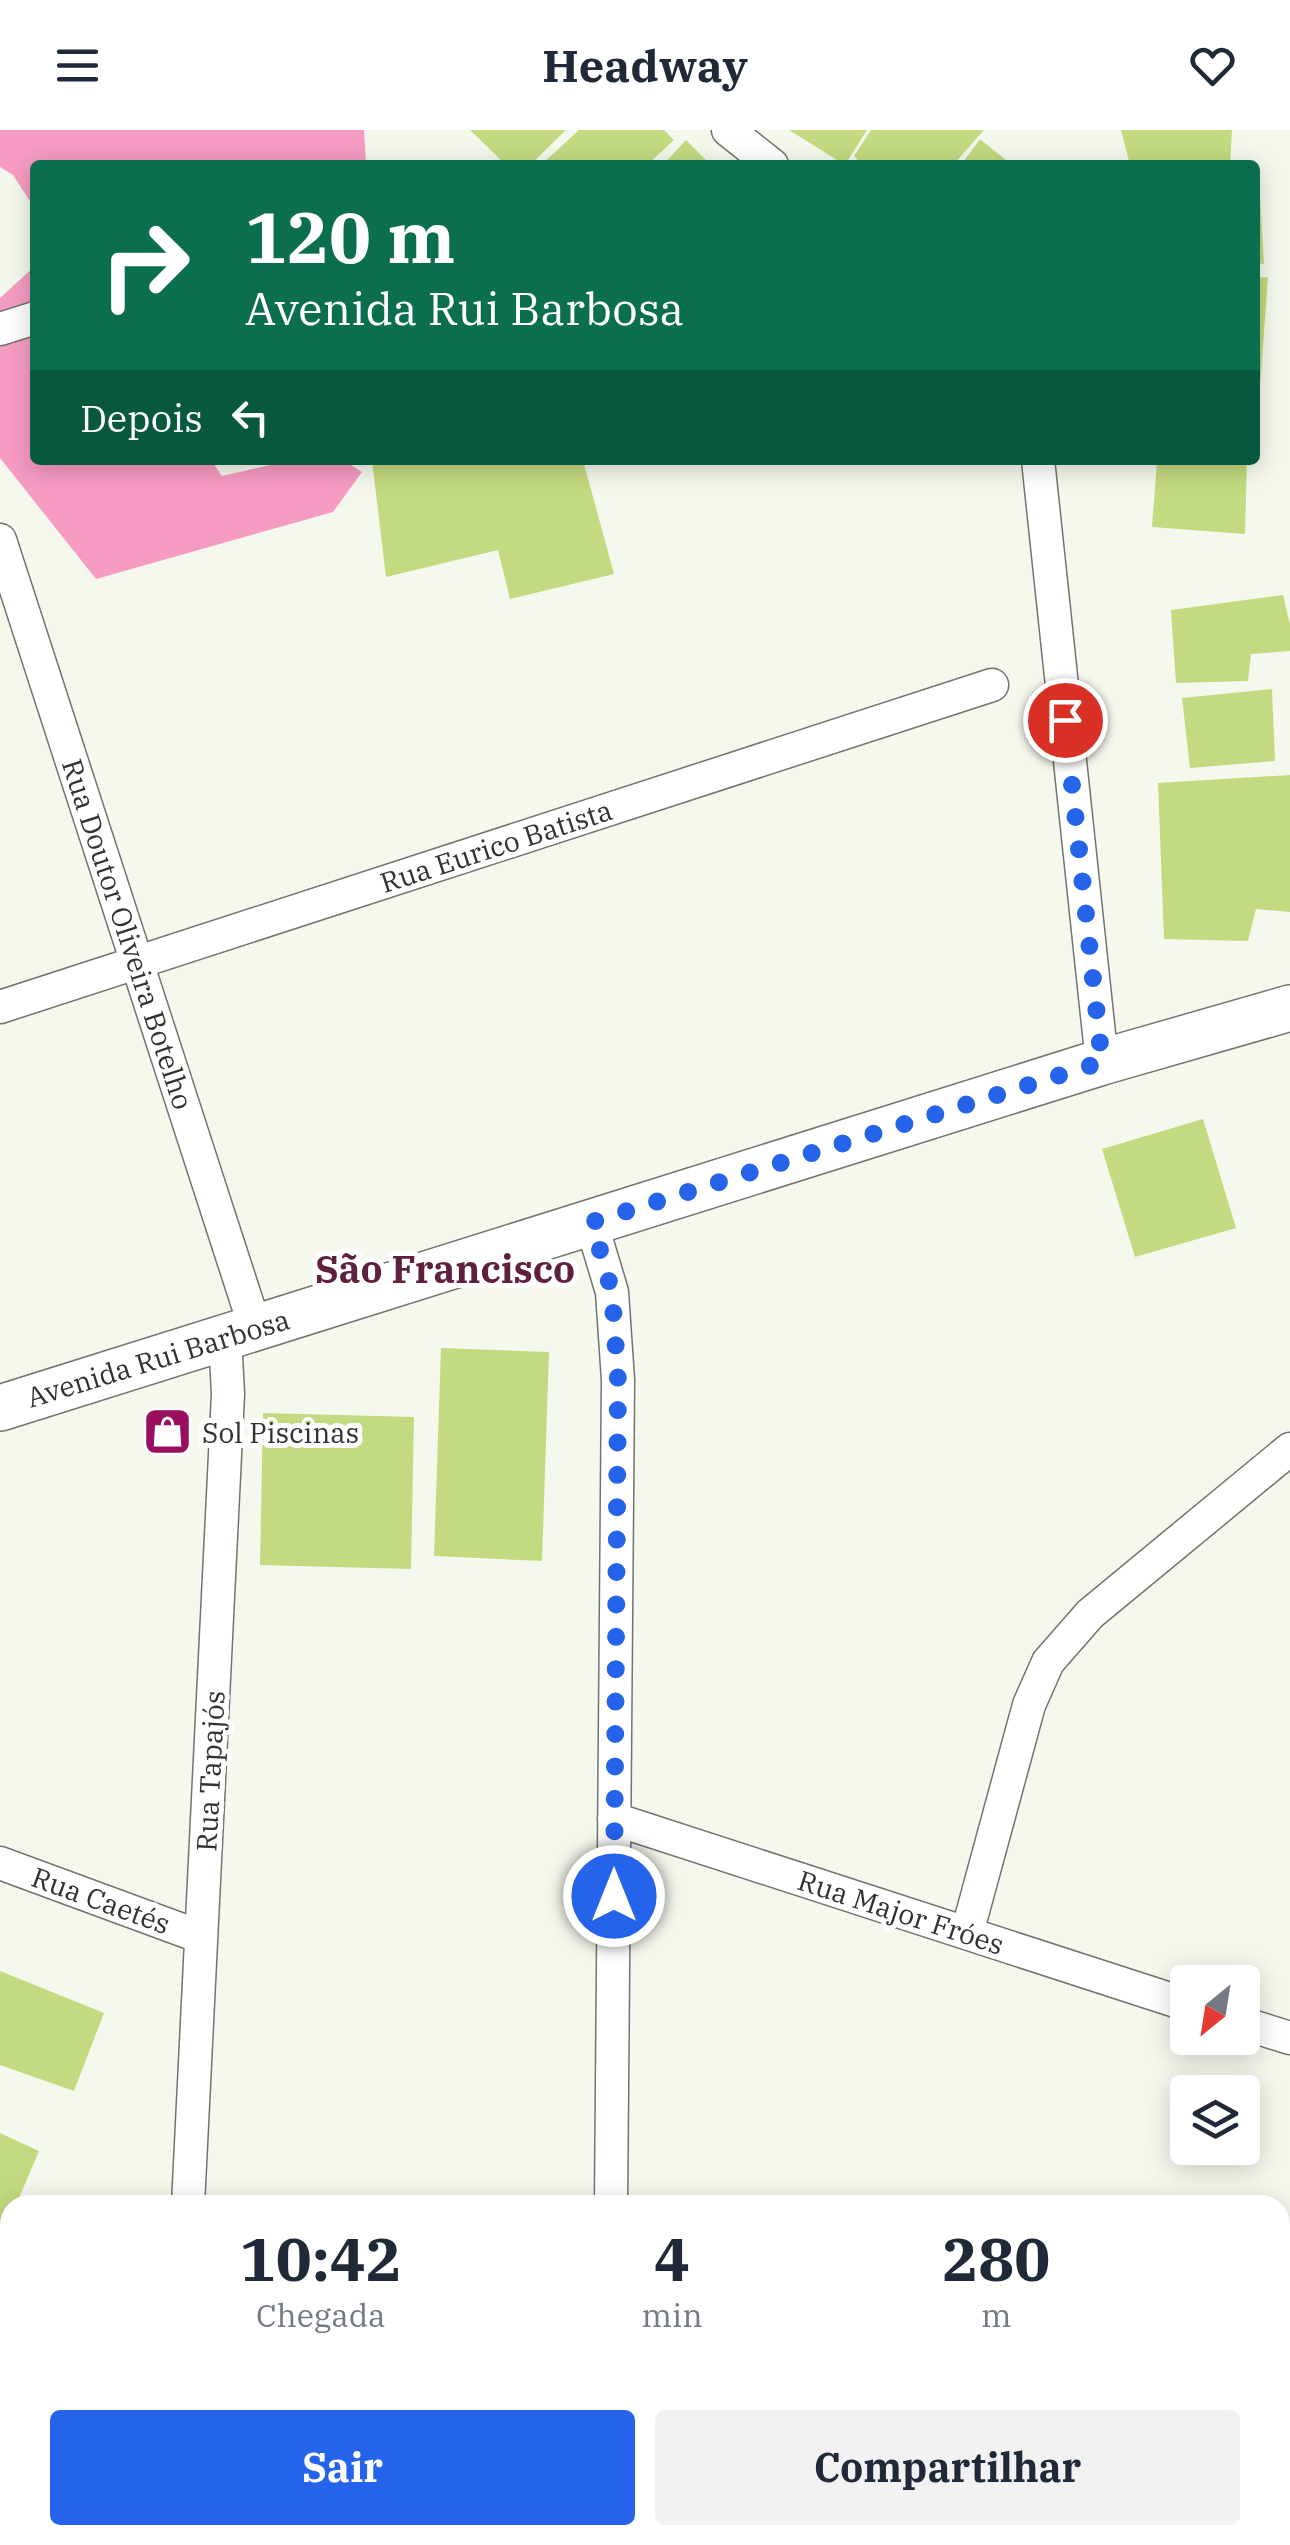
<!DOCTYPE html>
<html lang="pt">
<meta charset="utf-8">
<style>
body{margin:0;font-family:"IBM Plex Serif",serif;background:#f2f2f3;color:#1f2937;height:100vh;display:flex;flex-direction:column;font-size:38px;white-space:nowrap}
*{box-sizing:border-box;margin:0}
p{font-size:32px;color:#747a83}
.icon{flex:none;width:55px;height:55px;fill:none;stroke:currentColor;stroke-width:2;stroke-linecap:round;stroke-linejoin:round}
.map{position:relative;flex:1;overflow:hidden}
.details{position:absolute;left:0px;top:2065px;width:1290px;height:350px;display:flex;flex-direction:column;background:#fff;border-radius:30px 30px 0 0;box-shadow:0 5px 25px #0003}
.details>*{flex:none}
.guide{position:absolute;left:30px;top:30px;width:1230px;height:305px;border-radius:10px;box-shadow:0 5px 25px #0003;background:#0b6e4f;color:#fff;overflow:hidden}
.needle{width:65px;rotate:210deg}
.fabs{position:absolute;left:1170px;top:1835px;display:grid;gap:20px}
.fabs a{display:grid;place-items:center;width:90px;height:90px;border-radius:10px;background:#fff;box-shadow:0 5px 25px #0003;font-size:50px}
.pin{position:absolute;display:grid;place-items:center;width:85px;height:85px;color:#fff;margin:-42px;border:5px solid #fff;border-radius:50%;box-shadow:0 2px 10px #0007}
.me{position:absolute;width:110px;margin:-55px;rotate:0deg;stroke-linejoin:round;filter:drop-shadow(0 0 8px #0008)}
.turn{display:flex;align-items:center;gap:35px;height:210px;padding:0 50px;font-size:45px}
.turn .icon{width:130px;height:130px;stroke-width:2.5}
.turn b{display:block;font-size:70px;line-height:85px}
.then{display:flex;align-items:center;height:95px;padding:0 50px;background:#0003;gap:20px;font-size:38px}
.eta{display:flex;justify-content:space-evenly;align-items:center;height:170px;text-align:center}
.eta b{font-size:60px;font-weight:800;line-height:70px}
.action{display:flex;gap:20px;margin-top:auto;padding:20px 50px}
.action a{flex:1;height:115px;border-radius:10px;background:#2563eb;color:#fff;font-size:40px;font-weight:800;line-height:115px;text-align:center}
.action a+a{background:#f2f2f3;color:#1f2937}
header{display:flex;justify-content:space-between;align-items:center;height:130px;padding:0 50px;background:#fff;font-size:45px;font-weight:800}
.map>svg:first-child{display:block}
.forest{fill:#f69bc2}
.building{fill:#c3da80}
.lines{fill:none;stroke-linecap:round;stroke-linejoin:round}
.street-casing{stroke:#72756b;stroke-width:35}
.secondary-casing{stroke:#72756b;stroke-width:48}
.street{stroke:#fff;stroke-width:32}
.secondary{stroke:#fff;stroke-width:45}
.route{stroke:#2563eb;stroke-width:18;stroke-dasharray:0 32.4}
.labels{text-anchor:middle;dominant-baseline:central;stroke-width:10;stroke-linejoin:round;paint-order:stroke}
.street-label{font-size:28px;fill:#32332f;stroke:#fff}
.poi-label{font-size:28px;fill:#32332f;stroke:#fff;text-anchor:start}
.district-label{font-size:38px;font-weight:bold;fill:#5f1f3e;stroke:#fff}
</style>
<header><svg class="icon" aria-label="menu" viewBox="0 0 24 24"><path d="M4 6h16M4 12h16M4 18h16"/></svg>Headway<svg class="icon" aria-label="heart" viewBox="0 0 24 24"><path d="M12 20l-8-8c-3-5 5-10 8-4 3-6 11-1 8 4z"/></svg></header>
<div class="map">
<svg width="1290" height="2415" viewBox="0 0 1290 2415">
<rect width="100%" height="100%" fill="#f5f9ed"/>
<path class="forest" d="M 0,0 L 364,0 L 366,35 L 35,35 L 35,79 L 13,45 L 0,37 Z
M 35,136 L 35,330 L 211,330 L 222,346 L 292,330 L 343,330 L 362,342 L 333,382 L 96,449 L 0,328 L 0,168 Z"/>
<path class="building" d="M 470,0 L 566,0 L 530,35 L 506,35 Z
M 579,0 L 664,0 L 674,10 L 647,35 L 541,35 Z
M 789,0 L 867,0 L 845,35 Z
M 871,0 L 984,0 L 953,35 L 863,35 L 854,26 Z
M 1121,0 L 1232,0 L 1230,35 L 1130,35 Z
M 980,9 L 1012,35 L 961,35 Z
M 686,10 L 711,35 L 663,35 Z
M 1255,68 L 1260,68 L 1264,134 L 1255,133 Z
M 1268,147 L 1258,284 L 1255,283 L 1255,148 Z
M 372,330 L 583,330 L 614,444 L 510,469 L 498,420 L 386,447 Z
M 1157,330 L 1247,330 L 1245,404 L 1152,397 Z
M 1283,465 L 1290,495 L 1290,521 L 1251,524 L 1248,551 L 1176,553 L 1171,480 Z
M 1272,559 L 1275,631 L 1190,638 L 1182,568 Z
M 1290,645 L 1290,782 L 1256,779 L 1248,811 L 1164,809 L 1158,653 Z
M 1203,989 L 1236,1098 L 1135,1127 L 1102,1019 Z
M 441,1218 L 549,1222 L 542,1431 L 434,1426 Z
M 263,1283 L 414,1287 L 411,1439 L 260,1435 Z
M 0,1841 L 104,1883 L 74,1961 L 0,1935 Z
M 0,2003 L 39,2021 L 16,2075 L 10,2075 L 10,2089 L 0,2112 Z
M 0,2373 L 10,2375 L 10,2405 L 132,2405 L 132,2415 L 0,2415 Z
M 909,2405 L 935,2415 L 810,2415 L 794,2409 L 792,2415 L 684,2415 L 657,2406 Z"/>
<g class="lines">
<defs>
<path id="street" d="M 728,0 L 772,35
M 0,199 L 35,188
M 1038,330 L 1102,932
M 0,410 L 255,1197
M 0,877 L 992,555
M 591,1092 L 612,1162 L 618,1250 L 611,2075
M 614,1689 L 1188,1875
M 0,1733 L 201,1807
M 967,1803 L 1029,1575 L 1048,1532 L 1090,1484 L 1290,1319
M 1242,1893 L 1290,1908
M 188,2075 L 228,1264 L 225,1207
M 0,2149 L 10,2153
M 1132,2405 L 1162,2415
M 171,2415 L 172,2405
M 608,2415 L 608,2405"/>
<path id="secondary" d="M 0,1278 L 1102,932 L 1290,878"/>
</defs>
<use href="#street" class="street-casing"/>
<use href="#secondary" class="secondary-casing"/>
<use href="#street" class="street"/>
<use href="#secondary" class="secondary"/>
</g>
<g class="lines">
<path class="route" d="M 614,1766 L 618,1250 L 612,1162 L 592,1092 L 1102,932 L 1065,590"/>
</g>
<defs>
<symbol id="shop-square" viewBox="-11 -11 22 22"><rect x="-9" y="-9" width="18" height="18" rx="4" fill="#9a0e5f" stroke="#fff"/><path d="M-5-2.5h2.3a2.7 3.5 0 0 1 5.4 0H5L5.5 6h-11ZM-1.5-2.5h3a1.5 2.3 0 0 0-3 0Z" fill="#fff"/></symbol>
</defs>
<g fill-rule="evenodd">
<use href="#shop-square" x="140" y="1274" width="55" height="55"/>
</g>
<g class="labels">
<g class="street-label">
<text transform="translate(496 716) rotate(-18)">Rua Eurico Batista</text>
<text transform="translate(128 804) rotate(72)">Rua Doutor Oliveira Botelho</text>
<text transform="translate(158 1228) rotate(-17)">Avenida Rui Barbosa</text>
<text transform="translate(210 1641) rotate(-87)">Rua Tapajós</text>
<text transform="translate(101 1770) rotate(20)">Rua Caetés</text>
<text transform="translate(901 1782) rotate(18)">Rua Major Fróes</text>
</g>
<g class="poi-label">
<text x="202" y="1302">Sol Piscinas</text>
</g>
<g class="district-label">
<text x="445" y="1138">São Francisco</text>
</g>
</g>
</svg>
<div class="fabs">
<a><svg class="needle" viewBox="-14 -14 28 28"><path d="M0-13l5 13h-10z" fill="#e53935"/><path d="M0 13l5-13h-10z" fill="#747a83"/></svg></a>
<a><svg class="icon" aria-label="layers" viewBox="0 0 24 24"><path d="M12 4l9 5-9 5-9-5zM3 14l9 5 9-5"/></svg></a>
</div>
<div class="pin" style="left:1065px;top:590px;background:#d93025"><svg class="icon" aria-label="arrive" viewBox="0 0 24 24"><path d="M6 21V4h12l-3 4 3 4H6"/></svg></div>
<svg class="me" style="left:614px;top:1766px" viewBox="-20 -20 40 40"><circle r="17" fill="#2563eb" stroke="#fff" stroke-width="3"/><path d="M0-11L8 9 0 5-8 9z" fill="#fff"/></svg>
<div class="guide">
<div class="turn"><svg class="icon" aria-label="right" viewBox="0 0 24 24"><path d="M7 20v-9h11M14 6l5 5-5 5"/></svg><div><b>120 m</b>Avenida Rui Barbosa</div></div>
<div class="then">Depois<svg class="icon" aria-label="left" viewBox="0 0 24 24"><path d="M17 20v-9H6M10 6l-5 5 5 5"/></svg></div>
</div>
<section class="details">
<div class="eta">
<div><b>10:42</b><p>Chegada</p></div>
<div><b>4</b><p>min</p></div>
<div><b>280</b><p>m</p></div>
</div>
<div class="action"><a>Sair</a><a>Compartilhar</a></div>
</section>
</div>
